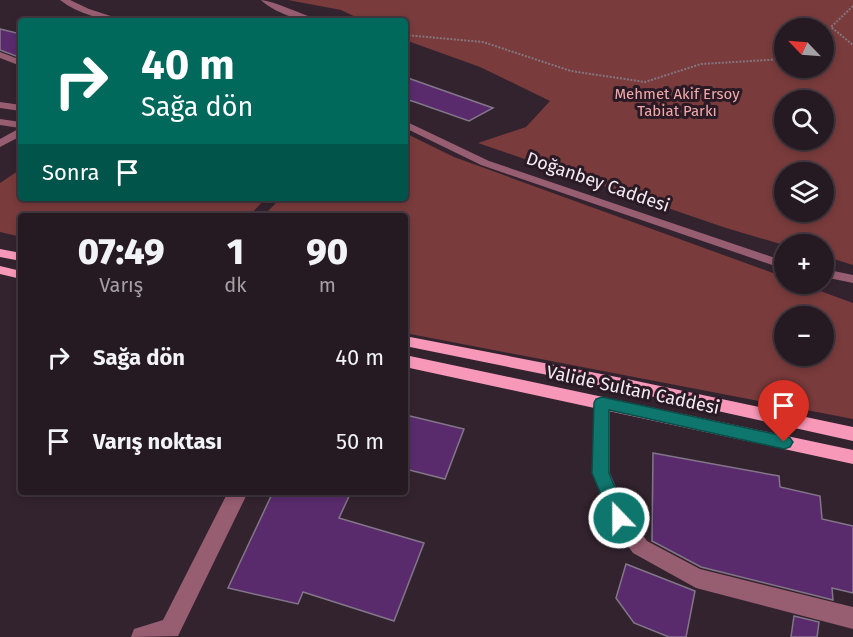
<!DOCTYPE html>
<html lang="tr">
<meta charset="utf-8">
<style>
body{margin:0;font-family:"Fira Sans",sans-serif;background:#2e232a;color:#f1f3f6;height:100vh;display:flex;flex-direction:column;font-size:22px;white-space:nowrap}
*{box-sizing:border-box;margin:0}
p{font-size:20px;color:#a4a1a5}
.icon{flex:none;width:33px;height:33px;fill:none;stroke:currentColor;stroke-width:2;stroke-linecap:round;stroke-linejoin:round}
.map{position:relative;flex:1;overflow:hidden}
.sheet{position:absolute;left:18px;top:213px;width:390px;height:282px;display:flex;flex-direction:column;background:#261a22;border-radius:6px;box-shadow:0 3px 9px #0003,0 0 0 2px #423840}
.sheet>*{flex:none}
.top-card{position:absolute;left:18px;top:18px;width:390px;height:183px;border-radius:6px;box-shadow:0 3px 9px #0003,0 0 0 2px #423840;background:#00695c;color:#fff;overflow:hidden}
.needle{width:39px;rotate:295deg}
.controls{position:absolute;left:774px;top:18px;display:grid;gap:12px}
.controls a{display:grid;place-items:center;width:60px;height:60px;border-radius:50%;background:#261a22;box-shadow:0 3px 9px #0003,0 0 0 2px #423840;font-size:30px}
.pin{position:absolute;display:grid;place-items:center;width:51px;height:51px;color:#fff;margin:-62px -26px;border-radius:50% 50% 50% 0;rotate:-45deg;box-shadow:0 0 6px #0007}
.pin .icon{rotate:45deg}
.me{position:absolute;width:66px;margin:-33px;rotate:338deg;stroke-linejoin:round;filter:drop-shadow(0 0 4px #0008)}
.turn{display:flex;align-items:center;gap:21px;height:126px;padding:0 24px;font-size:27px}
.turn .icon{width:78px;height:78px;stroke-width:2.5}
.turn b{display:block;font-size:42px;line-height:51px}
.then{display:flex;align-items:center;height:57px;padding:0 24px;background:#0003;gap:12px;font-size:22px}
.eta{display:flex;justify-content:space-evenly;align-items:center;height:102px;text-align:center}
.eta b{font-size:36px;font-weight:800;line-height:42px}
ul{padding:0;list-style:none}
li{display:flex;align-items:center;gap:18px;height:84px;padding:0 24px}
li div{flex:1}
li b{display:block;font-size:22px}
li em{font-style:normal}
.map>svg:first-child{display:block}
.green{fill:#793b3c;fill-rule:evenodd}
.building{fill:#592b6d;stroke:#827688;stroke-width:1.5}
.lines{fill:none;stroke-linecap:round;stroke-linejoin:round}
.path{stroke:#84767f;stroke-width:2;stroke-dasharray:2 1.5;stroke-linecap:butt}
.minor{fill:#975d71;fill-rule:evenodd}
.major{fill:#f898b9;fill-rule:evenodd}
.route{fill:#0f766e;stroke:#0a4d48;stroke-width:1.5}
.labels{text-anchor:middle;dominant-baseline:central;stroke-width:6;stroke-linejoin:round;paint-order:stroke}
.far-park-label{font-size:15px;fill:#f4a9a8;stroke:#291a25}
.street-label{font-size:18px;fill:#f6ebf2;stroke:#291a25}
</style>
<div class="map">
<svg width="853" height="637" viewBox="0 0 853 637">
<rect width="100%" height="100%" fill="#33232e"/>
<path class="green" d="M 288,0 L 853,0 L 853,265 L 824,256 L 824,244 L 784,245 L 726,228 L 478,143 L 526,127 L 550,101 L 480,67 L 405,40 L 405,21 L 364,21 L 341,10 ZM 824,28 L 824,68 L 784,68 L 784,28 ZM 824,100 L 824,140 L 784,140 L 784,100 ZM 824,172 L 824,212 L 784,212 L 784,172 Z
M 405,133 L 454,157 L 784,277 L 784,284 L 801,284 L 853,303 L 853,419 L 405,333 L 405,216 L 263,216 L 281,198 L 405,198 ZM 784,316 L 824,316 L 824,356 L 784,356 Z
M 21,169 L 21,198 L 266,198 L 249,216 L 21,216 L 21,237 L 0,232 L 0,183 Z"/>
<path class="building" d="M 0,29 L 21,34 L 21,58 L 0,50 Z
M 405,77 L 493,108 L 469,121 L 415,102 L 405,99 Z
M 410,416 L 464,429 L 445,479 L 405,469 L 405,426 Z
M 653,453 L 779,476 L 780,487 L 820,496 L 822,519 L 853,526 L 853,593 L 832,588 L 833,600 L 701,567 L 652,541 Z
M 273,492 L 351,492 L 339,518 L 424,543 L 394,621 L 303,592 L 298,604 L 228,588 Z
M 626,564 L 695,591 L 686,637 L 669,637 L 634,623 L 616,598 Z
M 794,616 L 819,622 L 817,637 L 791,637 Z"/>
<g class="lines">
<path class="path" d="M 853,6 L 831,27 L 853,45
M 405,35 L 483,42 L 571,71 L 645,82 L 701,64 L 784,59"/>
<path class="minor" d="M 60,0 L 70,0 L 89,9 L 126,21 C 104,21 78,14 60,0 Z
M 261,0 C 269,0 310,16 318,21 C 299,21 275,13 261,0 Z
M 0,52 L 21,60 L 21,66 L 0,58 Z
M 0,102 L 21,105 L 21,111 L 0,108 Z
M 0,119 L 21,122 L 21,136 L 0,147 L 0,139 L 20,128 L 0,125 Z
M 405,121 L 489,161 L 784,261 L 784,269 L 481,165 L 405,128 Z
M 824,269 L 853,275 L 853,283 L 824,277 Z
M 602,397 L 608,399 L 610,403 L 610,473 L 627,513 L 647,541 L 700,569 L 853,607 L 853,629 L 696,588 L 633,553 L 612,524 L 592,473 L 594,403 L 596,399 Z
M 228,492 L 248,492 L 178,636 L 131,637 L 134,629 L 163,620 Z"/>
<path class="major" d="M 0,249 L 21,253 L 21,261 L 0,257 Z
M 0,266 L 21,271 L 21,279 L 0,274 Z
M 405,336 L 627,379 L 853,427 L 853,441 L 627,391 L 405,346 Z
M 405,355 L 853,450 L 853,464 L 405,367 Z"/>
</g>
<path class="route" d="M 602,397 L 784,436 L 790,438 L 793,442 L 790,447 L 784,449 L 609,410 L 609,473 L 628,518 L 625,523 L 619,525 L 613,523 L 592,473 L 594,403 L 596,399 Z"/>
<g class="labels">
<g class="far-park-label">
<text x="677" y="94">Mehmet Akif Ersoy<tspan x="677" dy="17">Tabiat Parkı</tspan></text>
</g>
<g class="street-label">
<text transform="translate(598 182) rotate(19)">Doğanbey Caddesi</text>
<text transform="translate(633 390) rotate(12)">Valide Sultan Caddesi</text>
</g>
</g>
</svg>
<div class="controls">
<a><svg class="needle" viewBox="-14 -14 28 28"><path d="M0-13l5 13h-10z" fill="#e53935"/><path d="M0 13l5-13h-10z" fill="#a4a1a5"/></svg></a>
<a><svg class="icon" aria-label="search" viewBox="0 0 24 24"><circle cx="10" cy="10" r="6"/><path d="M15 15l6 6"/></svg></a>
<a><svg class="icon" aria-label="layers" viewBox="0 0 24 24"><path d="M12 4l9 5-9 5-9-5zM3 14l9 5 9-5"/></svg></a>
<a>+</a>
<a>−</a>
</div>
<div class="pin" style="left:784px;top:442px;background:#d93025"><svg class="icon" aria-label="arrive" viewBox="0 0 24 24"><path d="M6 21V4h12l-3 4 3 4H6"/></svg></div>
<svg class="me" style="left:619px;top:518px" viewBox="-20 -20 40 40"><circle r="17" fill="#0f766e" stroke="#fff" stroke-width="3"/><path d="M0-11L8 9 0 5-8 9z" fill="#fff"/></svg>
<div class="top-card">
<div class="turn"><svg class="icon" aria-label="right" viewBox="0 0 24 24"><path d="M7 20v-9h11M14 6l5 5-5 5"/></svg><div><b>40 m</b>Sağa dön</div></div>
<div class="then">Sonra<svg class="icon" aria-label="arrive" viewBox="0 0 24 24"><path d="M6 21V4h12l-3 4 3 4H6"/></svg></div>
</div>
<section class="sheet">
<div class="eta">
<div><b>07:49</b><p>Varış</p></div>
<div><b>1</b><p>dk</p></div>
<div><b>90</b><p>m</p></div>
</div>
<ul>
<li><svg class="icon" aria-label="right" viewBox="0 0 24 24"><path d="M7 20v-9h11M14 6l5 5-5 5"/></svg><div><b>Sağa dön</b></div><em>40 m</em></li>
<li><svg class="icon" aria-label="arrive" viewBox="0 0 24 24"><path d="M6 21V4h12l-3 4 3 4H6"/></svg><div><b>Varış noktası</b></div><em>50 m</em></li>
</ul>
</section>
</div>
